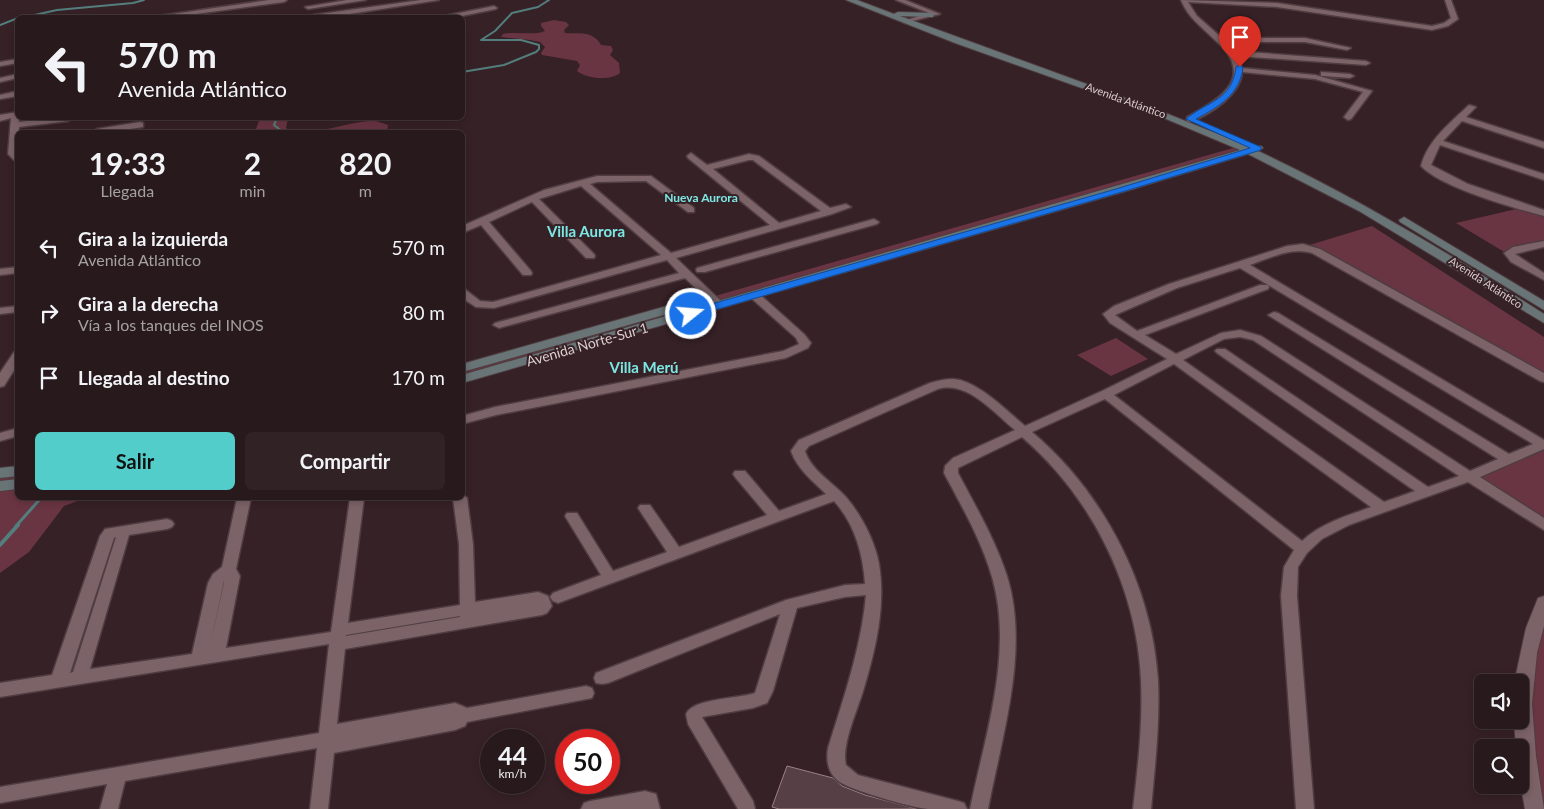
<!DOCTYPE html>
<html lang="es">
<meta charset="utf-8">
<style>
body{margin:0;font-family:Lato,sans-serif;background:#302225;color:#f1f3f6;height:100vh;display:flex;flex-direction:column;font-size:19px;white-space:nowrap}
*{box-sizing:border-box;margin:0}
p{font-size:16px;color:#a5a0a3}
.icon{flex:none;width:28px;height:28px;fill:none;stroke:currentColor;stroke-width:2;stroke-linecap:round;stroke-linejoin:round}
.map{position:relative;flex:1;overflow:hidden}
.drawer{position:absolute;left:15px;top:130px;width:450px;height:370px;display:flex;flex-direction:column;background:#28191c;border-radius:8px;box-shadow:0 2px 8px #0003,0 0 0 1px #44383b}
.drawer>*{flex:none}
.hud{position:absolute;left:15px;top:15px;width:450px;height:105px;border-radius:8px;box-shadow:0 2px 8px #0003,0 0 0 1px #44383b;background:#28191c;color:#f1f3f6;overflow:hidden}
.fabs{position:absolute;left:1474px;top:674px;display:grid;gap:10px}
.fabs a{display:grid;place-items:center;width:55px;height:55px;border-radius:8px;background:#28191c;box-shadow:0 2px 8px #0003,0 0 0 1px #44383b;font-size:25px}
.speed{position:absolute;left:480px;top:729px;display:flex;gap:10px;font-size:25px;font-weight:700;text-align:center}
.speed>*{display:grid;place-content:center;width:65px;height:65px;border-radius:50%;background:#28191c;box-shadow:0 2px 8px #0003,0 0 0 1px #44383b;line-height:1}
.speed small{font-size:12px;font-weight:400}
.speed .limit{border:8px solid #d22;background:#fff;color:#111}
.pin{position:absolute;display:grid;place-items:center;width:42px;height:42px;color:#fff;margin:-51px -21px;border-radius:50% 50% 50% 0;rotate:-45deg;box-shadow:0 0 5px #0007}
.pin .icon{rotate:45deg}
.me{position:absolute;width:55px;margin:-28px;rotate:73deg;stroke-linejoin:round;filter:drop-shadow(0 0 4px #0008)}
.turn{display:flex;align-items:center;gap:18px;height:105px;padding:0 20px;font-size:22px}
.turn .icon{width:65px;height:65px;stroke-width:2.5}
.turn b{display:block;font-size:35px;line-height:42px}
.eta{display:flex;justify-content:space-evenly;align-items:center;height:85px;text-align:center}
.eta b{font-size:30px;font-weight:700;line-height:35px}
.primary-button{display:flex;gap:10px;margin-top:auto;padding:10px 20px}
.primary-button a{flex:1;height:58px;border-radius:8px;background:#53cdc9;color:#111;font-size:20px;font-weight:700;line-height:58px;text-align:center}
.primary-button a+a{background:#302225;color:#f1f3f6}
ul{padding:0;list-style:none}
li{display:flex;align-items:center;gap:15px;height:65px;padding:0 20px}
li div{flex:1}
li b{display:block;font-size:19px}
li em{font-style:normal}
.map>svg:first-child{display:block}
.green{fill:#6a3542}
.lines{fill:none;stroke-linecap:round;stroke-linejoin:round}
.stream-far2{stroke:#537e7d;stroke-width:2}
.stream-far1{stroke:#537e7d;stroke-width:3}
.stream{stroke:#537e7d;stroke-width:4}
.building{fill:#574045;stroke:#9b8186}
.minor-casing{stroke:#4f3d41;stroke-width:3}
.tertiary-casing{stroke:#4f3d41;stroke-width:2}
.secondary-casing{stroke:#4f3d41;stroke-width:2}
.minor{fill:#7c6368;fill-rule:evenodd}
.tertiary{fill:#7c6368;fill-rule:evenodd}
.secondary{fill:#687476;fill-rule:evenodd}
.route{fill:#1a73e8;stroke:#114b97}
.labels{text-anchor:middle;dominant-baseline:central;stroke-width:4;stroke-linejoin:round;paint-order:stroke}
.far-street-label{font-size:11px;fill:#dcced0;stroke:#362126}
.far-neighbourhood-label{font-size:12px;font-weight:bold;fill:#7ce7e3;stroke:#362126}
.street-label{font-size:14px;fill:#dcced0;stroke:#362126}
.neighbourhood-label{font-size:15px;font-weight:bold;fill:#7ce7e3;stroke:#362126}
</style>
<div class="map">
<svg width="1544" height="809" viewBox="0 0 1544 809">
<rect width="100%" height="100%" fill="#362126"/>
<path class="green" d="M 554,20 L 566,22 L 569,25 L 564,30 L 565,33 C 579,34 593,30 601,45 L 611,46 L 613,50 L 610,55 L 619,63 L 620,73 C 610,81 587,79 577,71 L 580,65 L 577,61 L 542,55 L 541,53 L 545,47 L 540,42 L 530,40 L 501,37 L 503,34 C 517,31 533,36 545,31 L 541,26 L 541,23 Z
M 260,118 L 288,118 L 286,128 C 303,141 355,119 376,121 C 380,122 384,124 388,125 L 387,130 L 383,132 L 259,132 L 256,129 Z
M 1240,146 L 1251,151 L 463,379 L 463,368 Z
M 1525,207 L 1544,213 L 1544,244 L 1522,248 L 1511,256 L 1456,223 Z
M 1372,226 L 1544,337 L 1544,378 L 1303,247 Z
M 1116,338 L 1148,359 L 1111,376 L 1077,355 Z
M 1544,444 L 1544,525 L 1468,477 Z
M 17,471 L 18,498 L 86,498 L 64,506 L 29,552 L 0,573 L 0,473 Z
M 1544,602 L 1544,809 L 1527,763 L 1532,632 Z"/>
<g class="lines">
<path class="stream-far2" d="M 21,18 L 57,10 L 133,3 L 144,0
M 0,25 L 18,18
M 462,72 L 504,65 L 536,52 L 539,49 L 539,45 L 521,40 L 481,40 L 495,31 L 512,13 L 538,7 L 549,0
M 277,118 L 274,125 L 283,132"/>
<path class="stream-far1" d="M 16,526 L 41,498"/>
<path class="stream" d="M 0,545 L 18,525"/>
</g>
<path class="building" d="M 787,766 L 833,778 L 842,786 L 865,795 L 917,809 L 779,809 L 772,807 Z"/>
<g class="lines">
<defs>
<path id="minor" d="M 269,0 L 287,0 L 284,2 L 167,18 L 145,18 Z
M 347,0 L 366,0 L 308,9 L 305,7 Z
M 421,0 L 439,0 L 324,18 L 310,17 L 313,15 Z
M 896,0 L 905,0 L 940,14 L 904,23 L 904,21 L 929,13 Z
M 1181,0 L 1277,3 L 1432,26 L 1444,23 L 1451,18 L 1445,0 L 1451,0 L 1458,19 L 1448,26 L 1432,30 L 1277,7 L 1188,2 L 1197,16 L 1222,38 L 1305,38 L 1351,48 L 1347,50 L 1305,42 L 1226,42 L 1235,51 L 1366,61 L 1370,63 L 1366,65 L 1237,56 L 1242,68 L 1315,75 L 1372,91 L 1351,119 L 1348,120 L 1344,117 L 1363,92 L 1315,79 L 1242,72 C 1241,95 1209,115 1190,122 L 1187,121 L 1187,117 C 1221,99 1256,77 1216,41 C 1202,27 1188,18 1181,0 Z
M 494,6 L 497,8 L 496,9 L 452,18 L 434,18 Z
M 18,59 L 18,63 L 0,66 L 0,62 Z
M 1321,72 L 1350,74 L 1354,76 L 1350,78 L 1324,76 L 1321,76 Z
M 18,74 L 18,78 L 0,82 L 0,78 Z
M 18,91 L 18,96 L 0,99 L 0,95 Z
M 1469,105 L 1476,107 L 1466,117 L 1544,142 L 1544,148 L 1462,121 L 1443,141 L 1544,174 L 1544,180 L 1440,145 L 1431,165 L 1468,184 L 1544,210 L 1544,216 C 1514,208 1442,188 1421,166 C 1427,141 1451,122 1469,105 Z
M 18,112 L 19,122 L 53,118 L 72,118 L 68,121 L 19,127 L 18,164 L 8,154 L 11,118 L 0,121 L 0,115 Z
M 140,122 L 143,123 L 143,127 L 110,132 L 93,132 L 97,129 Z
M 691,153 L 707,165 L 749,154 L 759,156 L 830,208 L 846,204 L 851,207 L 832,214 L 676,258 L 723,303 L 725,305 L 719,308 L 715,307 L 685,278 L 499,328 L 493,325 L 495,323 L 679,273 L 667,260 L 494,308 L 476,307 L 462,298 L 462,287 L 480,301 L 493,302 L 661,255 L 581,186 L 539,199 L 594,254 L 595,256 L 594,258 L 586,258 L 532,202 L 489,222 L 531,271 L 532,273 L 531,275 L 523,275 L 481,225 L 462,233 L 462,226 L 544,190 L 597,176 L 651,176 L 694,208 L 694,212 L 688,212 L 646,181 L 597,182 L 590,184 L 671,253 L 770,225 L 688,158 L 687,156 ZM 749,160 L 753,160 L 821,211 L 779,223 L 713,169 Z
M 874,219 L 879,222 L 877,224 L 705,272 L 697,272 L 696,270 L 697,268 Z
M 1544,241 L 1544,247 L 1515,254 L 1544,273 L 1544,280 L 1511,262 L 1504,253 L 1513,247 Z
M 1303,244 L 1320,249 L 1544,373 L 1544,382 L 1540,381 L 1312,253 C 1291,247 1270,258 1250,265 L 1544,440 L 1544,449 L 1480,477 L 1544,518 L 1544,530 L 1468,482 L 1349,525 L 1322,539 L 1307,553 L 1298,567 L 1297,596 L 1314,809 L 1296,809 L 1281,596 L 1284,567 L 1294,550 L 1105,399 L 1032,432 C 1104,493 1152,586 1158,680 C 1160,723 1155,766 1151,809 L 1133,809 C 1138,766 1143,723 1141,680 C 1137,588 1092,497 1022,437 L 958,468 L 958,473 C 976,507 995,539 1007,576 C 1030,649 1002,736 988,809 L 970,809 C 985,735 1014,652 992,577 C 981,539 962,507 944,473 L 945,466 L 953,458 L 1015,430 C 994,413 967,380 938,389 L 809,446 L 805,451 C 811,470 832,482 845,496 C 861,514 875,541 879,564 C 886,605 876,648 864,688 C 858,709 841,745 846,765 L 858,775 L 958,801 L 964,803 L 967,809 C 954,809 941,809 928,809 C 913,808 846,789 837,780 C 828,772 826,760 828,748 C 844,697 861,648 866,595 L 845,597 L 797,608 L 773,691 L 767,703 L 753,708 L 702,717 L 753,801 L 755,809 L 738,809 L 688,724 L 686,714 C 693,698 738,699 755,693 L 780,614 L 608,683 L 602,684 L 596,683 L 594,678 L 596,673 L 786,600 L 845,585 L 865,584 C 863,554 855,524 834,501 L 558,603 L 553,601 L 550,597 L 553,593 L 601,575 L 565,516 L 567,513 L 577,513 L 613,571 L 667,552 L 638,508 L 640,505 L 650,505 L 679,547 L 767,515 L 735,477 L 733,474 L 735,471 L 745,471 L 779,511 L 826,494 C 813,481 797,469 791,451 L 799,440 L 930,383 C 937,381 945,379 953,379 C 977,380 1007,411 1025,426 L 1102,391 L 1167,359 L 1110,323 L 1103,314 L 1114,306 L 1169,284 L 1287,246 ZM 1240,268 L 1533,444 L 1509,454 L 1278,313 L 1274,312 L 1268,315 L 1498,459 L 1470,471 L 1261,336 L 1240,330 L 1221,333 L 1176,354 L 1145,335 L 1268,289 L 1269,287 L 1268,285 L 1260,285 L 1137,331 L 1115,315 L 1177,288 ZM 1240,337 L 1253,340 L 1459,476 L 1428,487 L 1225,349 L 1217,349 L 1215,351 L 1217,353 L 1415,491 L 1384,502 L 1183,360 L 1224,339 ZM 1174,364 L 1371,507 C 1347,516 1321,523 1302,541 L 1114,395 Z
M 18,267 L 18,273 L 0,275 L 0,269 Z
M 754,292 L 758,293 L 804,334 L 811,343 L 808,348 L 786,358 L 496,415 L 462,424 L 462,416 L 495,407 L 783,351 L 799,344 L 796,338 L 750,297 L 749,295 L 750,293 Z
M 18,306 L 18,312 L 0,314 L 0,308 Z
M 18,351 L 18,364 L 4,386 L 0,387 L 0,373 L 14,352 Z
M 18,428 L 18,436 L 0,441 L 0,433 Z
M 462,494 L 467,498 L 473,544 L 475,602 L 538,592 L 548,596 L 552,606 L 547,613 L 542,615 L 345,649 L 337,724 L 455,703 L 467,708 L 586,686 L 592,688 L 594,693 L 592,698 L 467,722 L 465,726 L 455,730 L 334,753 L 328,809 L 310,809 L 317,748 L 125,781 L 118,809 L 100,809 L 107,784 L 0,803 L 0,787 L 319,733 L 329,644 L 0,697 L 0,683 L 52,675 L 100,536 L 105,529 L 167,519 L 172,521 L 174,524 L 172,527 L 167,529 L 129,535 L 90,669 L 192,654 L 208,583 L 213,574 L 222,567 L 237,498 L 251,498 L 236,569 L 240,576 L 226,648 L 331,632 L 350,498 L 364,498 L 348,623 L 460,605 L 459,544 L 453,498 L 462,498 ZM 116,537 L 73,672 L 70,673 L 114,538 ZM 224,581 L 209,651 L 224,583 ZM 460,616 L 460,617 L 346,636 L 346,635 Z
M 645,791 L 656,794 L 660,809 L 581,809 L 584,803 L 590,801 Z"/>
<path id="tertiary" d="M 1544,596 L 1544,626 L 1537,653 L 1532,704 L 1536,756 L 1544,809 L 1525,809 L 1520,782 L 1520,748 L 1516,748 L 1514,720 L 1520,720 L 1520,682 L 1515,682 L 1515,679 L 1526,628 L 1538,598 Z"/>
<path id="secondary" d="M 846,0 L 857,0 L 894,14 L 898,12 L 933,13 L 933,17 L 930,17 L 900,16 L 1158,110 L 1250,147 L 1261,146 L 1263,148 L 1258,151 C 1358,198 1451,255 1544,314 L 1544,323 L 1359,211 L 1248,154 L 1123,192 L 462,383 L 462,375 L 1240,150 L 1152,113 L 955,43 Z
M 1404,217 L 1544,301 L 1544,310 L 1400,222 L 1399,220 Z
M 709,294 L 715,298 L 713,301 L 462,372 L 462,364 Z
M 18,466 L 18,476 L 0,478 L 0,468 Z
M 18,479 L 18,489 L 0,491 L 0,481 Z"/>
</defs>
<use href="#minor" class="minor-casing"/>
<use href="#tertiary" class="tertiary-casing"/>
<use href="#secondary" class="secondary-casing"/>
<use href="#minor" class="minor"/>
<use href="#tertiary" class="tertiary"/>
<use href="#secondary" class="secondary"/>
</g>
<path class="route" d="M 1240,65 L 1243,67 C 1240,95 1218,107 1196,119 L 1261,147 L 1261,150 L 1122,192 L 694,316 L 691,317 L 686,314 L 687,311 L 1116,189 L 1250,148 L 1186,119 C 1207,101 1232,101 1236,67 Z"/>
<g class="labels">
<g class="far-street-label">
<text transform="translate(1126 100) rotate(20)">Avenida Atlántico</text>
<text transform="translate(1486 282) rotate(33)">Avenida Atlántico</text>
</g>
<g class="far-neighbourhood-label">
<text x="701" y="197">Nueva Aurora</text>
</g>
<g class="street-label">
<text transform="translate(587 344) rotate(-16)">Avenida Norte-Sur 1</text>
</g>
<g class="neighbourhood-label">
<text x="586" y="231">Villa Aurora</text>
<text x="644" y="367">Villa Merú</text>
</g>
</g>
</svg>
<div class="fabs">
<a><svg class="icon" aria-label="sound" viewBox="0 0 24 24"><path d="M4 9h4l5-4v14l-5-4H4zM17 9q2 3 0 6"/></svg></a>
<a><svg class="icon" aria-label="search" viewBox="0 0 24 24"><circle cx="10" cy="10" r="6"/><path d="M15 15l6 6"/></svg></a>
</div>
<div class="speed"><div>44<small>km/h</small></div><div class="limit">50</div></div>
<div class="pin" style="left:1240px;top:67px;background:#d93025"><svg class="icon" aria-label="arrive" viewBox="0 0 24 24"><path d="M6 21V4h12l-3 4 3 4H6"/></svg></div>
<svg class="me" style="left:691px;top:314px" viewBox="-20 -20 40 40"><circle r="17" fill="#1a73e8" stroke="#fff" stroke-width="3"/><path d="M0-11L8 9 0 5-8 9z" fill="#fff"/></svg>
<div class="hud">
<div class="turn"><svg class="icon" aria-label="left" viewBox="0 0 24 24"><path d="M17 20v-9H6M10 6l-5 5 5 5"/></svg><div><b>570 m</b>Avenida Atlántico</div></div>
</div>
<section class="drawer">
<div class="eta">
<div><b>19:33</b><p>Llegada</p></div>
<div><b>2</b><p>min</p></div>
<div><b>820</b><p>m</p></div>
</div>
<ul>
<li><svg class="icon" aria-label="left" viewBox="0 0 24 24"><path d="M17 20v-9H6M10 6l-5 5 5 5"/></svg><div><b>Gira a la izquierda</b><p>Avenida Atlántico</p></div><em>570 m</em></li>
<li><svg class="icon" aria-label="right" viewBox="0 0 24 24"><path d="M7 20v-9h11M14 6l5 5-5 5"/></svg><div><b>Gira a la derecha</b><p>Vía a los tanques del INOS</p></div><em>80 m</em></li>
<li><svg class="icon" aria-label="arrive" viewBox="0 0 24 24"><path d="M6 21V4h12l-3 4 3 4H6"/></svg><div><b>Llegada al destino</b></div><em>170 m</em></li>
</ul>
<div class="primary-button"><a>Salir</a><a>Compartir</a></div>
</section>
</div>
